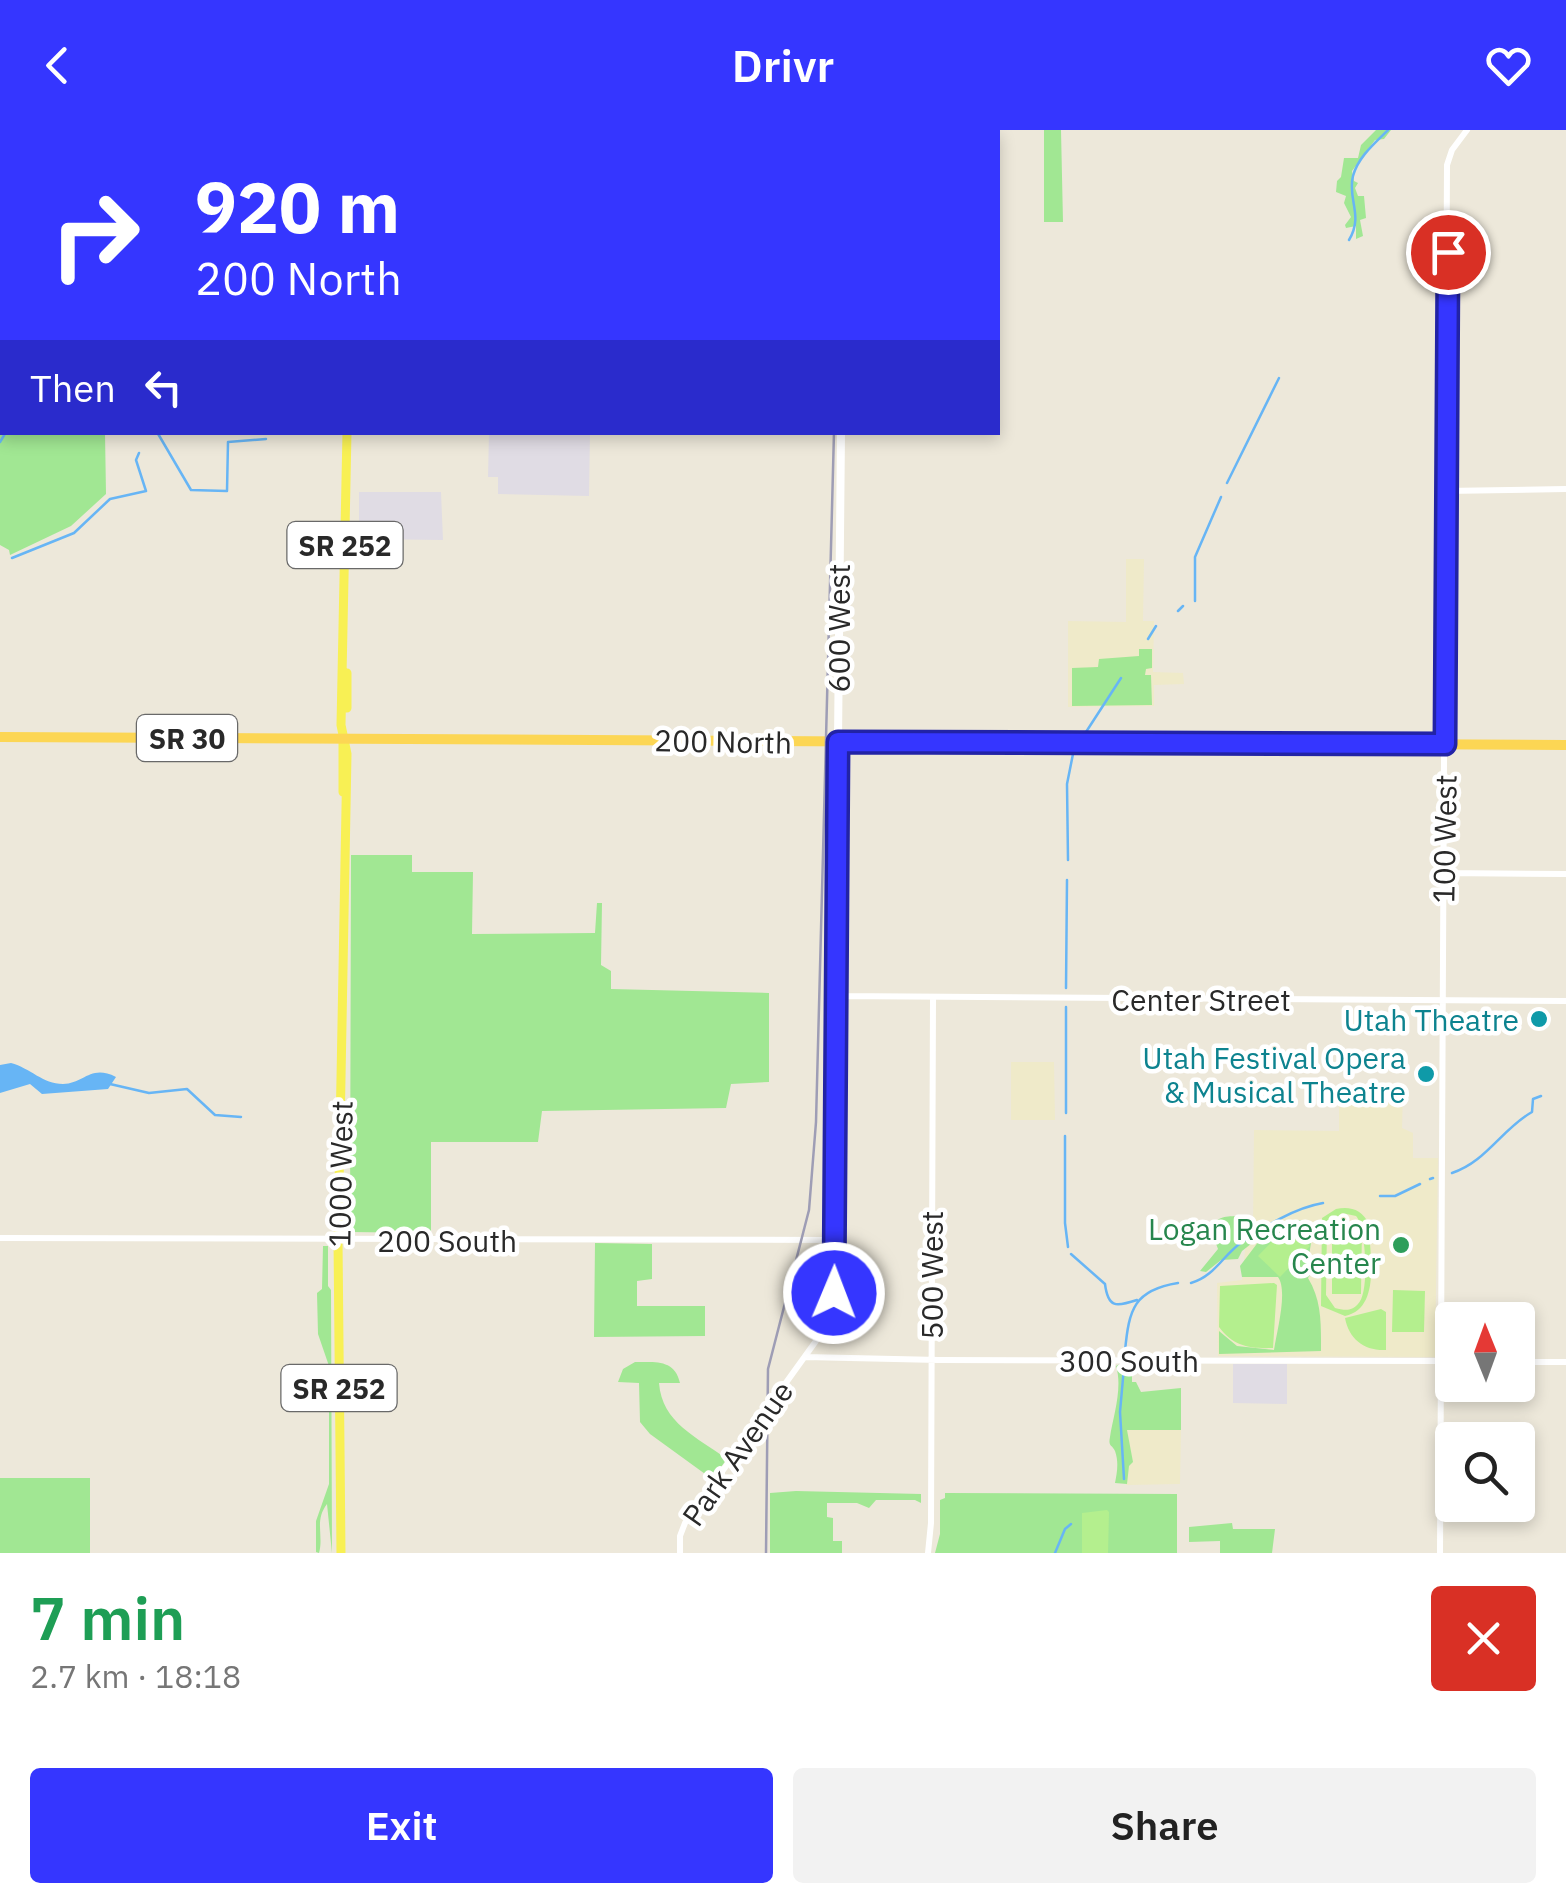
<!DOCTYPE html>
<meta charset="utf-8">
<style>
body{margin:0;font-family:"IBM Plex Sans",sans-serif;background:#f2f2f2;color:#222;height:100vh;display:flex;flex-direction:column;font-size:38px;white-space:nowrap}
*{box-sizing:border-box;margin:0}
p{font-size:32px;color:#767676}
.icon{flex:none;width:55px;height:55px;fill:none;stroke:currentColor;stroke-width:2;stroke-linecap:round;stroke-linejoin:round}
.map{position:relative;height:1423px;overflow:hidden}
.sheet{display:flex;flex-direction:column;background:#fff;flex:1}
.sheet>*{flex:none}
.guide{position:absolute;left:0px;top:0px;width:1000px;height:305px;box-shadow:0 5px 15px #0003;background:#3536ff;color:#fff;overflow:hidden}
.needle{width:65px;rotate:359deg}
.controls{position:absolute;left:1435px;top:1172px;display:grid;gap:20px}
.controls a{display:grid;place-items:center;width:100px;height:100px;border-radius:10px;background:#fff;box-shadow:0 5px 15px #0003;font-size:50px}
.pin{position:absolute;display:grid;place-items:center;width:85px;height:85px;color:#fff;margin:-42px;border:5px solid #fff;border-radius:50%;box-shadow:0 2px 10px #0007}
.me{position:absolute;width:110px;margin:-55px;rotate:1deg;stroke-linejoin:round;filter:drop-shadow(0 0 8px #0008)}
.turn{display:flex;align-items:center;gap:35px;height:210px;padding:0 30px;font-size:45px}
.turn .icon{width:130px;height:130px;stroke-width:2.5}
.turn b{display:block;font-size:70px;line-height:85px}
.then{display:flex;align-items:center;height:95px;padding:0 30px;background:#0003;gap:20px;font-size:38px}
.round{display:grid;place-items:center;flex:none;width:105px;height:105px;border-radius:10px;background:#f2f2f2}
.summary{display:flex;align-items:center;justify-content:space-between;height:170px;padding:0 30px}
h1{font-size:60px;font-weight:600;line-height:75px;color:#1e9e55}
.action{display:flex;gap:20px;margin-top:auto;padding:20px 30px}
.action a{flex:1;height:115px;border-radius:10px;background:#3536ff;color:#fff;font-size:40px;font-weight:600;line-height:115px;text-align:center}
.action a+a{background:#f2f2f2;color:#222}
header{display:flex;justify-content:space-between;align-items:center;height:130px;padding:0 30px;background:#3536ff;color:#fff;font-size:45px;font-weight:600}
.map>svg:first-child{display:block}
.industrial{fill:#e0dce4}
.education{fill:#efeac9}
.green{fill:#a1e793}
.pitch{fill:#b4ef8e;fill-rule:evenodd}
.water{fill:#67b5f5}
.lines{fill:none;stroke-linecap:round;stroke-linejoin:round}
.stream{stroke:#67b5f5;stroke-width:2.5}
.tertiary{stroke:#fff;stroke-width:6}
.secondary{stroke:#fff;stroke-width:8}
.primary{stroke:#f8f054;stroke-width:9}
.trunk{stroke:#fcd654;stroke-width:10}
.rail{stroke:#9e9db5;stroke-width:2.5}
.route-casing{stroke:#2223a6;stroke-width:25}
.route{stroke:#3536ff;stroke-width:18}
.culture-dot{fill:#0f9aa8;stroke:#fff;stroke-width:4}
.leisure-dot{fill:#2e9e5b;stroke:#fff;stroke-width:4}
.labels{text-anchor:middle;dominant-baseline:central;stroke-width:9;stroke-linejoin:round;paint-order:stroke}
.shield{fill:#fff;stroke:#696969;stroke-width:2.5}
.shield-label{font-size:28px;font-weight:bold;fill:#292929}
.street-label{font-size:30px;fill:#292929;stroke:#fff}
.culture-label{font-size:30px;fill:#0d838f;stroke:#fff;text-anchor:end}
.leisure-label{font-size:30px;fill:#27864d;stroke:#fff;text-anchor:end}
</style>
<header><svg class="icon" aria-label="back" viewBox="0 0 24 24"><path d="M15 5l-7 7 7 7"/></svg>Drivr<svg class="icon" aria-label="heart" viewBox="0 0 24 24"><path d="M12 20l-8-8c-3-5 5-10 8-4 3-6 11-1 8 4z"/></svg></header>
<div class="map">
<svg width="1566" height="1423" viewBox="0 0 1566 1423">
<rect width="100%" height="100%" fill="#ede8da"/>
<path class="industrial" d="M 489,303 L 590,303 L 589,366 L 498,364 L 498,347 L 488,347 Z
M 359,362 L 441,362 L 443,410 L 362,409 L 359,404 Z
M 1233,1234 L 1287,1234 L 1287,1274 L 1233,1273 Z"/>
<path class="education" d="M 1126,429 L 1144,429 L 1143,491 L 1154,491 L 1153,542 L 1183,543 L 1184,554 L 1154,555 L 1154,576 L 1068,577 L 1068,491 L 1126,492 Z
M 1011,932 L 1054,932 L 1055,990 L 1011,990 Z
M 1339,956 L 1376,956 L 1380,962 L 1403,962 L 1402,998 L 1413,1003 L 1413,1028 L 1438,1028 L 1435,1227 L 1218,1226 L 1217,1153 L 1242,1150 L 1245,1121 L 1253,1099 L 1254,1000 L 1339,1001 Z
M 1125,1300 L 1181,1300 L 1180,1354 L 1126,1355 Z"/>
<path class="green" d="M 1044,0 L 1061,0 L 1063,92 L 1044,92 Z
M 1376,0 L 1391,0 L 1384,9 L 1375,10 L 1352,41 L 1354,51 L 1358,53 L 1355,58 L 1358,66 L 1364,66 L 1366,88 L 1360,90 L 1363,106 L 1356,109 L 1356,96 L 1346,98 L 1345,95 L 1351,87 L 1344,73 L 1346,66 L 1336,62 L 1337,51 L 1341,47 L 1344,28 L 1358,28 L 1361,15 Z
M 0,239 L 2,302 L 105,303 L 106,364 L 71,396 L 10,425 L 9,420 L 0,415 Z
M 1139,519 L 1152,519 L 1152,538 L 1146,539 L 1145,545 L 1151,545 L 1152,575 L 1072,576 L 1072,538 L 1098,537 L 1099,529 L 1139,526 Z
M 351,725 L 412,725 L 412,742 L 473,742 L 472,804 L 595,803 L 597,773 L 602,773 L 601,835 L 611,841 L 611,859 L 769,863 L 769,952 L 731,954 L 726,978 L 542,981 L 538,1012 L 431,1012 L 431,1103 L 350,1102 Z
M 1235,1086 L 1239,1092 L 1256,1101 L 1256,1110 L 1242,1121 L 1238,1129 L 1221,1130 L 1206,1142 L 1200,1141 L 1218,1119 L 1211,1100 C 1217,1087 1221,1087 1235,1086 Z
M 1298,1090 L 1314,1093 L 1309,1126 L 1311,1144 L 1308,1148 C 1322,1171 1321,1194 1321,1221 L 1219,1224 L 1219,1201 L 1237,1216 L 1274,1220 C 1277,1200 1288,1161 1278,1147 L 1242,1147 L 1240,1136 L 1259,1111 Z
M 595,1113 L 652,1114 L 652,1149 L 637,1151 L 637,1176 L 705,1176 L 705,1206 L 594,1207 Z
M 323,1116 L 328,1116 L 328,1156 L 331,1160 L 332,1423 L 327,1374 C 314,1391 324,1405 319,1423 L 316,1422 L 316,1391 L 329,1354 L 329,1236 L 318,1204 L 317,1163 L 322,1159 Z
M 635,1232 C 655,1232 675,1229 680,1253 L 659,1253 C 662,1293 697,1307 727,1329 L 712,1349 L 650,1304 L 640,1292 L 639,1253 L 618,1252 L 623,1239 Z
M 1120,1234 L 1132,1236 L 1132,1252 L 1136,1252 L 1141,1262 L 1181,1258 L 1181,1300 L 1127,1300 L 1133,1332 L 1129,1336 L 1127,1354 L 1115,1353 C 1117,1343 1119,1332 1115,1321 C 1112,1314 1108,1317 1110,1307 C 1113,1287 1123,1258 1116,1236 Z
M 0,1348 L 90,1348 L 90,1423 L 0,1423 Z
M 796,1361 L 921,1364 L 921,1373 L 915,1370 L 876,1370 L 869,1378 L 857,1373 L 827,1373 L 827,1387 L 833,1388 L 833,1411 L 842,1411 L 842,1423 L 770,1423 L 770,1363 Z
M 945,1363 L 1177,1364 L 1177,1423 L 935,1423 L 940,1404 L 940,1370 L 945,1368 Z
M 1232,1393 L 1233,1399 L 1275,1399 L 1272,1423 L 1220,1423 L 1220,1411 L 1189,1412 L 1189,1397 Z"/>
<path class="pitch" d="M 1336,1079 C 1351,1076 1362,1080 1369,1094 C 1369,1123 1382,1178 1345,1186 L 1321,1176 L 1322,1088 ZM 1342,1083 L 1356,1086 C 1366,1097 1370,1163 1358,1174 C 1351,1182 1344,1180 1335,1178 L 1326,1165 L 1327,1096 Z
M 1288,1095 L 1310,1116 L 1280,1147 L 1258,1126 Z
M 1332,1098 L 1362,1098 L 1361,1164 L 1332,1164 Z
M 1274,1153 L 1277,1155 L 1273,1218 C 1250,1219 1233,1216 1219,1197 L 1220,1156 Z
M 1393,1160 L 1425,1161 L 1424,1202 L 1392,1202 Z
M 1381,1179 L 1386,1182 L 1386,1220 C 1364,1221 1349,1209 1345,1188 Z
M 1107,1380 L 1109,1382 L 1108,1423 L 1082,1423 L 1082,1383 Z"/>
<path class="water" d="M 11,933 C 30,938 43,954 63,954 C 84,954 90,934 116,947 L 108,959 L 42,964 L 30,954 L 0,963 L 0,935 Z"/>
<g class="lines">
<path class="stream" d="M 1349,110 C 1364,85 1347,69 1353,46 C 1358,27 1375,13 1388,0
M 157,302 L 191,360 L 227,361 L 228,312 L 266,309
M 0,312 L 6,302
M 1227,353 L 1279,248
M 12,428 L 74,403 L 110,369 L 146,361 L 136,330 L 139,323
M 1195,471 L 1195,427 L 1221,367
M 1178,481 L 1183,476
M 1148,509 L 1156,496
M 1086,602 L 1121,548
M 1068,730 L 1067,654 L 1073,624
M 1066,858 L 1067,750
M 110,954 L 149,963 L 187,959 L 215,985 L 241,987
M 1066,983 L 1066,877
M 1065,1006 L 1065,1093 L 1068,1117
M 1452,1043 C 1486,1032 1502,999 1532,982 L 1533,969 L 1541,966
M 1430,1049 L 1433,1048
M 1380,1066 L 1395,1066 L 1420,1054
M 1071,1124 L 1105,1154 C 1108,1178 1116,1177 1137,1170
M 1191,1153 C 1215,1146 1223,1125 1242,1112 C 1266,1096 1294,1078 1323,1073
M 1125,1221 C 1129,1179 1134,1160 1178,1153
M 1124,1237 L 1120,1282 L 1124,1349
M 1055,1423 L 1065,1399 L 1071,1394"/>
<path class="tertiary" d="M 1445,361 L 1566,359
M 1443,743 L 1566,744
M 837,866 L 1566,871
M 0,1108 L 835,1110
M 805,1227 L 939,1230 L 1452,1231
M 1518,1232 L 1566,1232
M 680,1423 L 680,1406 L 685,1393 L 821,1204 L 833,1176 L 838,612
M 928,1423 L 931,1393 L 933,867
M 1440,1423 L 1447,35 L 1452,20 L 1467,0"/>
<path class="secondary" d="M 846,2 L 846,0
M 838,612 L 841,302"/>
<path class="primary" d="M 357,2 L 357,0
M 347,543 L 347,578
M 343,613 L 343,662
M 341,1423 L 338,1110 L 347,624 L 341,595 L 347,302"/>
<path class="trunk" d="M 0,607 L 1566,615"/>
<path class="rail" d="M 840,2 L 840,0
M 766,1423 L 768,1239 L 809,1080 L 816,992 L 834,302"/>
</g>
<g class="lines">
<defs>
<path id="route" d="M 834,1163 L 838,612 L 1445,614 L 1448,122"/>
</defs>
<use href="#route" class="route-casing"/>
<use href="#route" class="route"/>
</g>
<g class="culture-dot">
<circle cx="1539" cy="889" r="10"/>
<circle cx="1426" cy="944" r="10"/>
</g>
<circle class="leisure-dot" cx="1401" cy="1115" r="10"/>
<g class="labels">
<g class="shield">
<rect x="287.5" y="392" width="115" height="46" rx="8"/>
<rect x="137" y="585" width="100" height="46" rx="8"/>
<rect x="281.5" y="1235" width="115" height="46" rx="8"/>
</g>
<g class="shield-label">
<text x="345" y="415">SR 252</text>
<text x="187" y="608">SR 30</text>
<text x="339" y="1258">SR 252</text>
</g>
<g class="street-label">
<text transform="translate(838 498) rotate(-90)">600 West</text>
<text transform="translate(723 611) rotate(1)">200 North</text>
<text transform="translate(1444 709) rotate(-89)">100 West</text>
<text x="1201" y="869">Center Street</text>
<text transform="translate(340 1044) rotate(-89)">1000 West</text>
<text x="447" y="1110">200 South</text>
<text transform="translate(931 1145) rotate(-90)">500 West</text>
<text x="1129" y="1230">300 South</text>
<text transform="translate(737 1323) rotate(-55)">Park Avenue</text>
</g>
<g class="culture-label">
<text x="1519" y="889">Utah Theatre</text>
<text x="1406" y="927">Utah Festival Opera<tspan x="1406" dy="34">&amp; Musical Theatre</tspan></text>
</g>
<g class="leisure-label">
<text x="1381" y="1098">Logan Recreation<tspan x="1381" dy="34">Center</tspan></text>
</g>
</g>
</svg>
<div class="controls">
<a><svg class="needle" viewBox="-14 -14 28 28"><path d="M0-13l5 13h-10z" fill="#e53935"/><path d="M0 13l5-13h-10z" fill="#767676"/></svg></a>
<a><svg class="icon" aria-label="search" viewBox="0 0 24 24"><circle cx="10" cy="10" r="6"/><path d="M15 15l6 6"/></svg></a>
</div>
<div class="pin" style="left:1448px;top:122px;background:#d93025"><svg class="icon" aria-label="arrive" viewBox="0 0 24 24"><path d="M6 21V4h12l-3 4 3 4H6"/></svg></div>
<svg class="me" style="left:834px;top:1163px" viewBox="-20 -20 40 40"><circle r="17" fill="#3536ff" stroke="#fff" stroke-width="3"/><path d="M0-11L8 9 0 5-8 9z" fill="#fff"/></svg>
<div class="guide">
<div class="turn"><svg class="icon" aria-label="right" viewBox="0 0 24 24"><path d="M7 20v-9h11M14 6l5 5-5 5"/></svg><div><b>920 m</b>200 North</div></div>
<div class="then">Then<svg class="icon" aria-label="left" viewBox="0 0 24 24"><path d="M17 20v-9H6M10 6l-5 5 5 5"/></svg></div>
</div>
</div>
<section class="sheet">
<div class="summary"><div><h1>7 min</h1><p>2.7 km · 18:18</p></div><a class="round" style="background:#d93025;color:#fff"><svg class="icon" aria-label="close" viewBox="0 0 24 24"><path d="M6 6l12 12M18 6L6 18"/></svg></a></div>
<div class="action"><a>Exit</a><a>Share</a></div>
</section>
